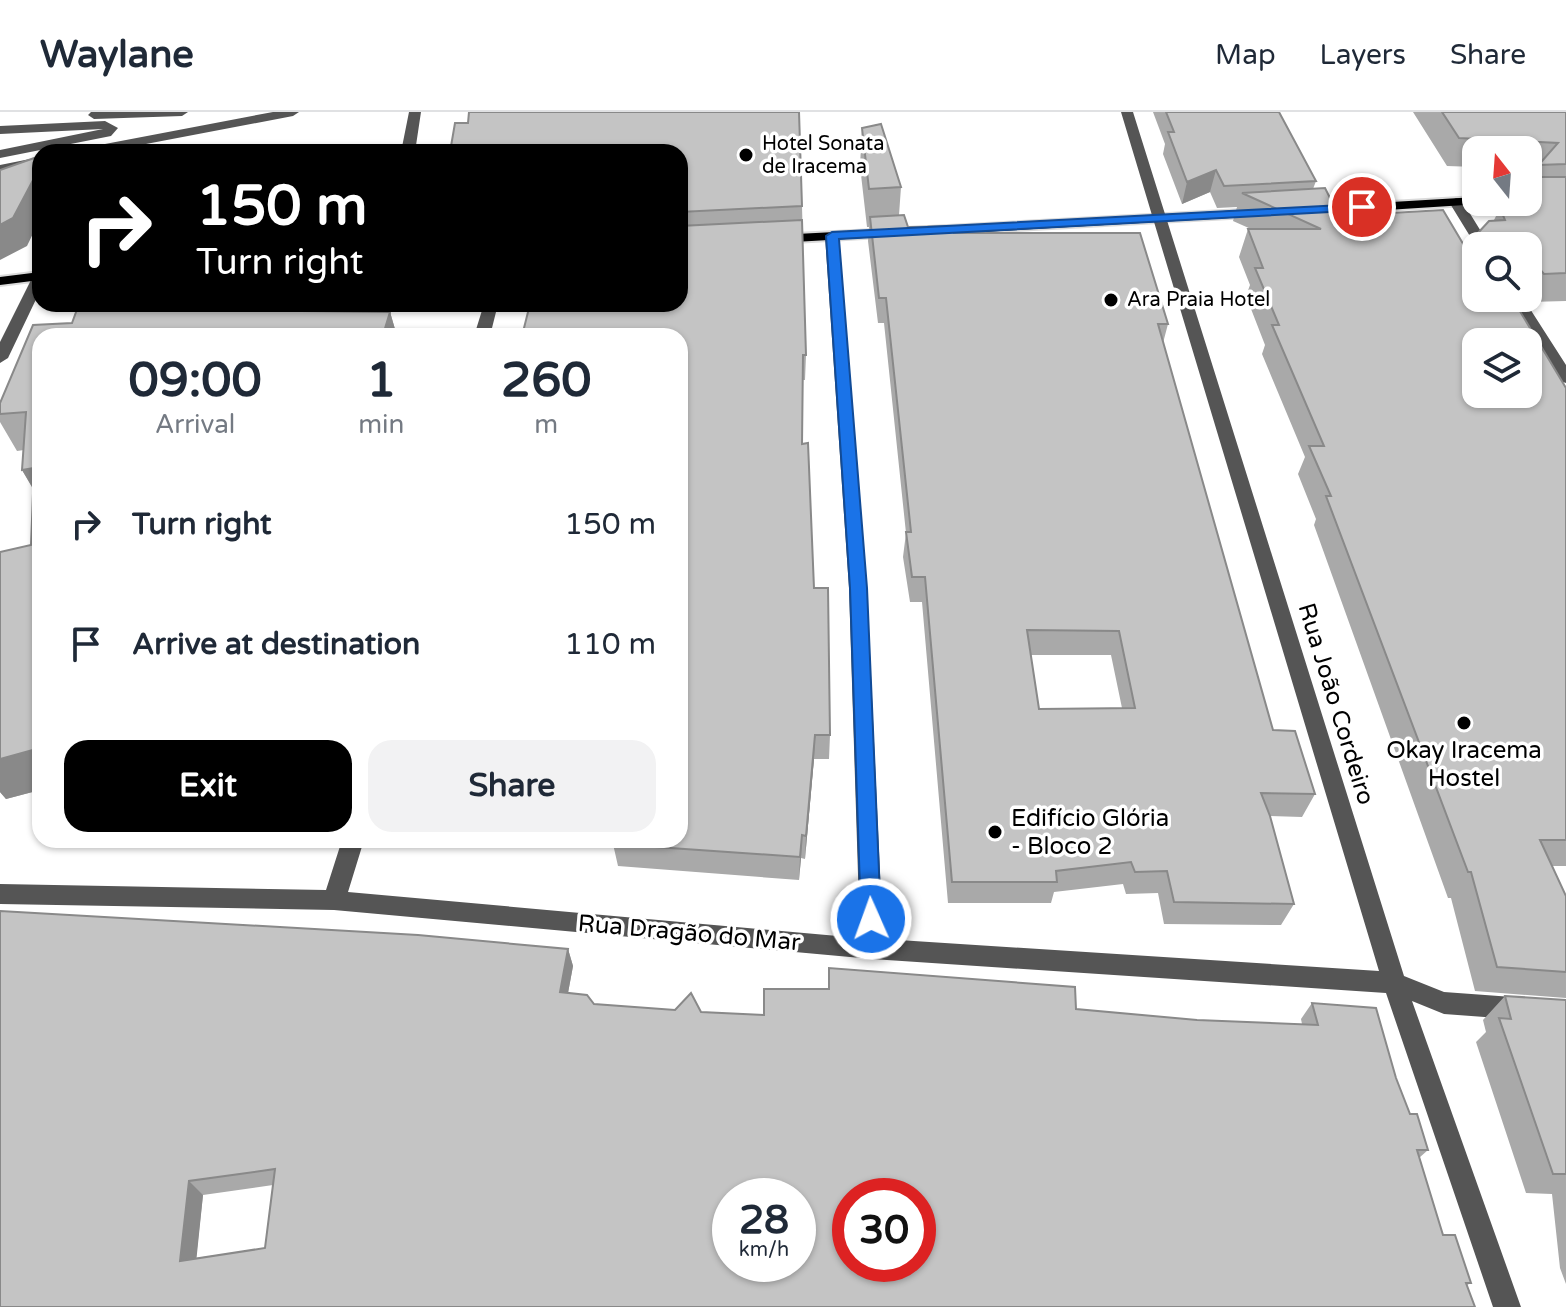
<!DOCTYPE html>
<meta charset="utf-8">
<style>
body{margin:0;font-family:"Varela Round",sans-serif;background:#f2f2f3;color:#1f2937;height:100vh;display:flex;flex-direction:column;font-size:30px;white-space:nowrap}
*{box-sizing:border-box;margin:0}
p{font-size:26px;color:#747a83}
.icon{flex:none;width:44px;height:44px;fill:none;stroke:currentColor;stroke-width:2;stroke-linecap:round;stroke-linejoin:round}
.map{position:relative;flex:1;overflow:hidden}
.panel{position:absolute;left:32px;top:216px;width:656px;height:520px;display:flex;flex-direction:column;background:#fff;border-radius:24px;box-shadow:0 2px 6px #0004}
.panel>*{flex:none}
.top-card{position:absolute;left:32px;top:32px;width:656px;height:168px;border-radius:24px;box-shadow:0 2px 6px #0004;background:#000;color:#fff;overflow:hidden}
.needle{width:52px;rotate:343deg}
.tools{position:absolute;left:1462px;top:24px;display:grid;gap:16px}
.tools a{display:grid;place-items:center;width:80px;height:80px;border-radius:16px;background:#fff;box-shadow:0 2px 6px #0004;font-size:40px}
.speed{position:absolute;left:712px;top:1066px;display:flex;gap:16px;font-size:40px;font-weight:700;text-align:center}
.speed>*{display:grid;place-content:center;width:104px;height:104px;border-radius:50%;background:#fff;box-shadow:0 2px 6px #0004;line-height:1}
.speed small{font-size:20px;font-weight:400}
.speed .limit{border:12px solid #d22;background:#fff;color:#111}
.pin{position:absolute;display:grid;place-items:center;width:68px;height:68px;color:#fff;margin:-34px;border:4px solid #fff;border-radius:50%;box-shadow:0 2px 8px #0007}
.me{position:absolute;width:88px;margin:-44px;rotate:358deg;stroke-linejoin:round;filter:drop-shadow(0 0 6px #0008)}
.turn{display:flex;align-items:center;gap:28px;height:168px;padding:0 32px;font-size:36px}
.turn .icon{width:104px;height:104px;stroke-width:2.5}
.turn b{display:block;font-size:56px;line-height:68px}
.eta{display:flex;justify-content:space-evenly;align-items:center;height:136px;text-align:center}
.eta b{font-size:48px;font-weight:700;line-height:56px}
.button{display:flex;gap:16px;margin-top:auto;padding:16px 32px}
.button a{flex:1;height:92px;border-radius:24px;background:#000;color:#fff;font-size:32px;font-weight:700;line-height:92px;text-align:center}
.button a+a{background:#f2f2f3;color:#1f2937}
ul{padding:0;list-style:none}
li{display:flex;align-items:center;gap:24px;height:120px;padding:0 32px}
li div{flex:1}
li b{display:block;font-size:30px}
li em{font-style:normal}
header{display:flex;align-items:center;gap:48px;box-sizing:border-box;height:112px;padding:0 40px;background:#fff;border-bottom:2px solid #e0e1e3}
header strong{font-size:38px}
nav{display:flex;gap:44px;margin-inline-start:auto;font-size:28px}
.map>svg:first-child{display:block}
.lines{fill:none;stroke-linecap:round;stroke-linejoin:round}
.major-casing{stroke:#dbdbdb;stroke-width:4}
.minor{fill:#555;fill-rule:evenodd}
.major{fill:#000;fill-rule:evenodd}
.wall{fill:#a9a9a9;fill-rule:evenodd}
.shaded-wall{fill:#898989}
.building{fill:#c4c4c4;stroke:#898989;stroke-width:2;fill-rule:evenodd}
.route{fill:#1a73e8;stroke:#114b97;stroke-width:2}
.poi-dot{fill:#000;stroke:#fff;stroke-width:3}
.labels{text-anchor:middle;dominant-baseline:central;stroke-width:7;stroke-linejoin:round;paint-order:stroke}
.far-poi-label{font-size:20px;fill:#000;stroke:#fff;text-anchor:start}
.street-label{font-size:24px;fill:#000;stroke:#fff}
.poi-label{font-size:24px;fill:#000;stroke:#fff}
</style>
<header>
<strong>Waylane</strong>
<nav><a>Map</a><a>Layers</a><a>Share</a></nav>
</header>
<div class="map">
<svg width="1566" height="1195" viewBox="0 0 1566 1195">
<rect width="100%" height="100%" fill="#fff"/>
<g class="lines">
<defs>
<path id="major" d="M 1476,85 L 1476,90 L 1481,92 L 1308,103 L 1301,99 L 1308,95 Z
M 1260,97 L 1265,98 L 1265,104 L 929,123 L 922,119 L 929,115 Z
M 893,117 L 898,118 L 898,124 L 777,131 L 770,127 L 777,123 Z
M 40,160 L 40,168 L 0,173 L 0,165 Z"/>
</defs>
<use href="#major" class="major-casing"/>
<path class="minor" d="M 91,0 L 188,0 L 182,4 L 94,7 L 88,3 Z
M 273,0 L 299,0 L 293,4 L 104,40 L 77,40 L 84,36 Z
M 409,0 L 421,0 L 415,40 L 401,40 Z
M 1121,0 L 1133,0 L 1404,864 L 1444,880 L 1566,889 L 1566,911 L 1444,902 L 1412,889 L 1521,1195 L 1493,1195 L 1386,881 L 872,847 L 334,798 L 0,792 L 0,772 L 326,778 L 342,728 L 364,728 L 348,780 L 860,826 L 849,476 L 825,124 L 832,120 L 839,124 L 867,476 L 883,827 L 1379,859 Z
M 105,9 L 118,16 L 111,24 L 0,46 L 0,38 L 103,17 L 0,22 L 0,14 Z
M 40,45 L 40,53 L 0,61 L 0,53 Z
M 1456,86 L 1461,87 L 1490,134 L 1476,134 L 1449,90 Z
M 40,160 L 40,179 L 8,246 L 0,251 L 0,230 L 33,164 Z
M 1509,186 L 1523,186 L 1566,253 L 1566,271 L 1560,269 Z
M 484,192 L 498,192 L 490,224 L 474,224 Z"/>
<use href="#major" class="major"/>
</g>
<path class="wall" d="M 1153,0 L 1279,0 L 1316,69 L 1313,77 L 1339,104 L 1465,135 L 1494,108 L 1500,96 L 1534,58 L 1528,58 L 1528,38 L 1476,38 L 1476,55 L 1447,54 L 1413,0 L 1566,0 L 1566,189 L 1529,190 L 1526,186 L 1528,186 L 1528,134 L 1476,134 L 1566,276 L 1566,754 L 1552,754 L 1566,784 L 1566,886 L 1475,879 L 1451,786 L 1448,786 L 1314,413 L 1316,407 L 1298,362 L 1305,345 L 1262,242 L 1265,233 L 1246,184 L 1250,173 L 1239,145 L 1248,117 L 1251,117 L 1233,109 L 1237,95 L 1217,96 L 1210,80 L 1182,92 L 1163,42 L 1165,32 Z
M 862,16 L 901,75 L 899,103 L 908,115 L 954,121 L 1168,212 L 1163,231 L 1273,618 L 1315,682 L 1302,705 L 1270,704 L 1294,792 L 1281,813 L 1164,812 L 1158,781 L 1126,782 L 1123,772 L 1054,780 L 1051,791 L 948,791 L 922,490 L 910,490 L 903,445 L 906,421 L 884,211 L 878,211 L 868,129 L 869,115 L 867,115 L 860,54 ZM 1031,543 L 1111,543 L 1122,596 L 1039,597 Z
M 680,40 L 802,94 L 806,243 L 805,268 L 802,268 L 802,332 L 814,476 L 830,623 L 829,647 L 814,647 L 805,747 L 801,746 L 799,768 L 618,754 L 613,732 L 680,728 Z
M 79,192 L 324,192 L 326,200 L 390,200 L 397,224 L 40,224 L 40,678 L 6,687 L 0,680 L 0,440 L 31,433 L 33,377 L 22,358 L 24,338 L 17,339 L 0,310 L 0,291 L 33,213 L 72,211 Z
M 0,799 L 568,837 L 573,854 L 568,881 L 594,892 L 701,900 L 764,903 L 828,877 L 829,856 L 1076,897 L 1197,908 L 1302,912 L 1301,907 L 1312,891 L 1396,966 L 1410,1002 L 1428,1038 L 1419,1046 L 1443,1123 L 1471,1171 L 1467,1173 L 0,1195 ZM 273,1073 L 265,1136 L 196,1146 L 203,1083 Z
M 1505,884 L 1566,888 L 1566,1172 L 1560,1156 L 1552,1082 L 1526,1081 L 1476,930 L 1486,920 L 1483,908 Z"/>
<path class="shaded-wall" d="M 40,55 L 40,107 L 27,134 L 0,148 L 0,113 Z
M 1216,58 L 1210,80 L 1182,92 L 1187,70 Z
M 304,192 L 324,192 L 326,199 L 318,224 L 302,199 Z
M 390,200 L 397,224 L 383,224 L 383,223 Z
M 34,356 L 40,388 L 22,358 Z
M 815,623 L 814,647 L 805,747 L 806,724 Z
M 40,636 L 40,678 L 6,687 L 0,680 L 0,647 Z
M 802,723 L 801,746 L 799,768 L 800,745 Z
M 568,837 L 573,854 L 565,897 L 560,880 Z
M 189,1069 L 203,1083 L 195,1161 L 180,1149 Z"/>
<path class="building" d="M 469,0 L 799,0 L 802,94 L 680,100 L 680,40 L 450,40 L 455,11 L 468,11 Z
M 1166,0 L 1279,0 L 1316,69 L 1224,74 L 1216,58 L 1187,70 L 1168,20 L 1174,20 Z
M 1442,0 L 1566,0 L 1566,52 L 1539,53 L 1538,62 L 1541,65 L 1566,65 L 1566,161 L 1544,162 L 1537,154 L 1528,154 L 1528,134 L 1476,134 L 1476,186 L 1512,186 L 1566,276 L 1566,728 L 1540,728 L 1566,784 L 1566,860 L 1497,855 L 1471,760 L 1468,760 L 1326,384 L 1331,384 L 1309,334 L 1324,334 L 1272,213 L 1279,213 L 1255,156 L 1263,156 L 1248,117 L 1321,117 L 1242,81 L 1325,76 L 1339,104 L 1443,98 L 1465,135 L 1489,109 L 1505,108 L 1500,96 L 1505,90 L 1528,90 L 1528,65 L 1558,31 L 1459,26 ZM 1476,230 L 1528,230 L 1528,282 L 1476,282 Z
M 881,12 L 901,75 L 869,77 L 862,16 Z
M 40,44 L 40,55 L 13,106 L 0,113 L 0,58 Z
M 904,103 L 908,115 L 952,114 L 954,121 L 1140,121 L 1168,212 L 1158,212 L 1273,618 L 1295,619 L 1315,682 L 1261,681 L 1270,704 L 1294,792 L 1174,790 L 1167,759 L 1135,760 L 1131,750 L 1056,759 L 1057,770 L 952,770 L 925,465 L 912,465 L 906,420 L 911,420 L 886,186 L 879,186 L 870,105 ZM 1027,518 L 1119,519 L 1135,596 L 1039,597 Z
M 802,108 L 806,243 L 803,243 L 802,332 L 808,331 L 814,476 L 828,476 L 830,623 L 815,623 L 806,724 L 802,723 L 800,745 L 613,732 L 614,728 L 680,728 L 680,224 L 522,224 L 530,192 L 680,192 L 680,114 Z
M 79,192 L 304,192 L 302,199 L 390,200 L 383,223 L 387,223 L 387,224 L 40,224 L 40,636 L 0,647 L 0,440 L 31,433 L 34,356 L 22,358 L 26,300 L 0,302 L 0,291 L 33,213 L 72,211 Z
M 0,799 L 418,823 L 568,837 L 560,880 L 587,883 L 594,892 L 675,898 L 691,881 L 701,900 L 764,903 L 764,877 L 829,877 L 829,856 L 1075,875 L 1076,897 L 1197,908 L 1318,913 L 1312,891 L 1376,896 L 1396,966 L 1410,1002 L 1417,1002 L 1428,1038 L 1417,1038 L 1443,1123 L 1455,1123 L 1471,1171 L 1466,1171 L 1475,1195 L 0,1195 ZM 275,1057 L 265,1136 L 180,1149 L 189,1069 ZM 730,1084 L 798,1084 L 798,1152 L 730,1152 ZM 850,1084 L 918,1084 L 918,1152 L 850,1152 Z
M 1505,884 L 1566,888 L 1566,1062 L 1553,1062 L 1499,906 L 1511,907 Z"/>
<path class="route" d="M 1362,92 L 1366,93 L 1366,98 L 839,127 L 867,476 L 881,807 L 878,814 L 871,816 L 864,814 L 861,807 L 850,476 L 826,124 L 832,120 Z"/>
<g class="poi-dot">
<circle cx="746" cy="43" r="8"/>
<circle cx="1111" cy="188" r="8"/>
<circle cx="1464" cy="611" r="8"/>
<circle cx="995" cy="720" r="8"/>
</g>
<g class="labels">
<g class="far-poi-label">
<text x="762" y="32">Hotel Sonata<tspan x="762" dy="23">de Iracema</tspan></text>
<text x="1127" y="188">Ara Praia Hotel</text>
</g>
<g class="street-label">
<text transform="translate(1336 592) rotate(73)">Rua João Cordeiro</text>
<text transform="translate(689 821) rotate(5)">Rua Dragão do Mar</text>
</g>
<g class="poi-label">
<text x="1464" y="638">Okay Iracema<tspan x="1464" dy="28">Hostel</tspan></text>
<text x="1011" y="706" text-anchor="start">Edifício Glória<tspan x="1011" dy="28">- Bloco 2</tspan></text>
</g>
</g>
</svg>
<div class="tools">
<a><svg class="needle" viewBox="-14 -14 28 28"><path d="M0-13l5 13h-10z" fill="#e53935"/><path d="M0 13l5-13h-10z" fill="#747a83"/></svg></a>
<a><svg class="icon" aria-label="search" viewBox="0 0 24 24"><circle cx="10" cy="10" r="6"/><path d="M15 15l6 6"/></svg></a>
<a><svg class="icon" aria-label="layers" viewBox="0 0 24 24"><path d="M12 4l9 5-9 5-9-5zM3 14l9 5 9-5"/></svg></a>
</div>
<div class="speed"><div>28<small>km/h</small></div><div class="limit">30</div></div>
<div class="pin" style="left:1362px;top:95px;background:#d93025"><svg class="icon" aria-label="arrive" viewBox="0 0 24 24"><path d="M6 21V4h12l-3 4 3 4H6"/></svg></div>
<svg class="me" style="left:871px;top:807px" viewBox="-20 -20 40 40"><circle r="17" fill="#1a73e8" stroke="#fff" stroke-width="3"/><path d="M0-11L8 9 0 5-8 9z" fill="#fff"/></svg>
<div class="top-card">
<div class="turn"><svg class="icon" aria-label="right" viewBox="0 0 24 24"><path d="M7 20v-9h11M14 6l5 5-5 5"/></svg><div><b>150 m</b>Turn right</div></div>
</div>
<section class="panel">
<div class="eta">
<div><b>09:00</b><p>Arrival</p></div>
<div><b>1</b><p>min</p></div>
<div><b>260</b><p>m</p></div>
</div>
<ul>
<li><svg class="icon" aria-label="right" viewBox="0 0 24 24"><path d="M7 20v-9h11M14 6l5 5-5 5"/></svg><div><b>Turn right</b></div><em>150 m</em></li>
<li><svg class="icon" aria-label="arrive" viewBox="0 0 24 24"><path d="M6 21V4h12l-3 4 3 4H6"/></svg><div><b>Arrive at destination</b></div><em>110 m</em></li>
</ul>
<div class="button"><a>Exit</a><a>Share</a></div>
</section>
</div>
